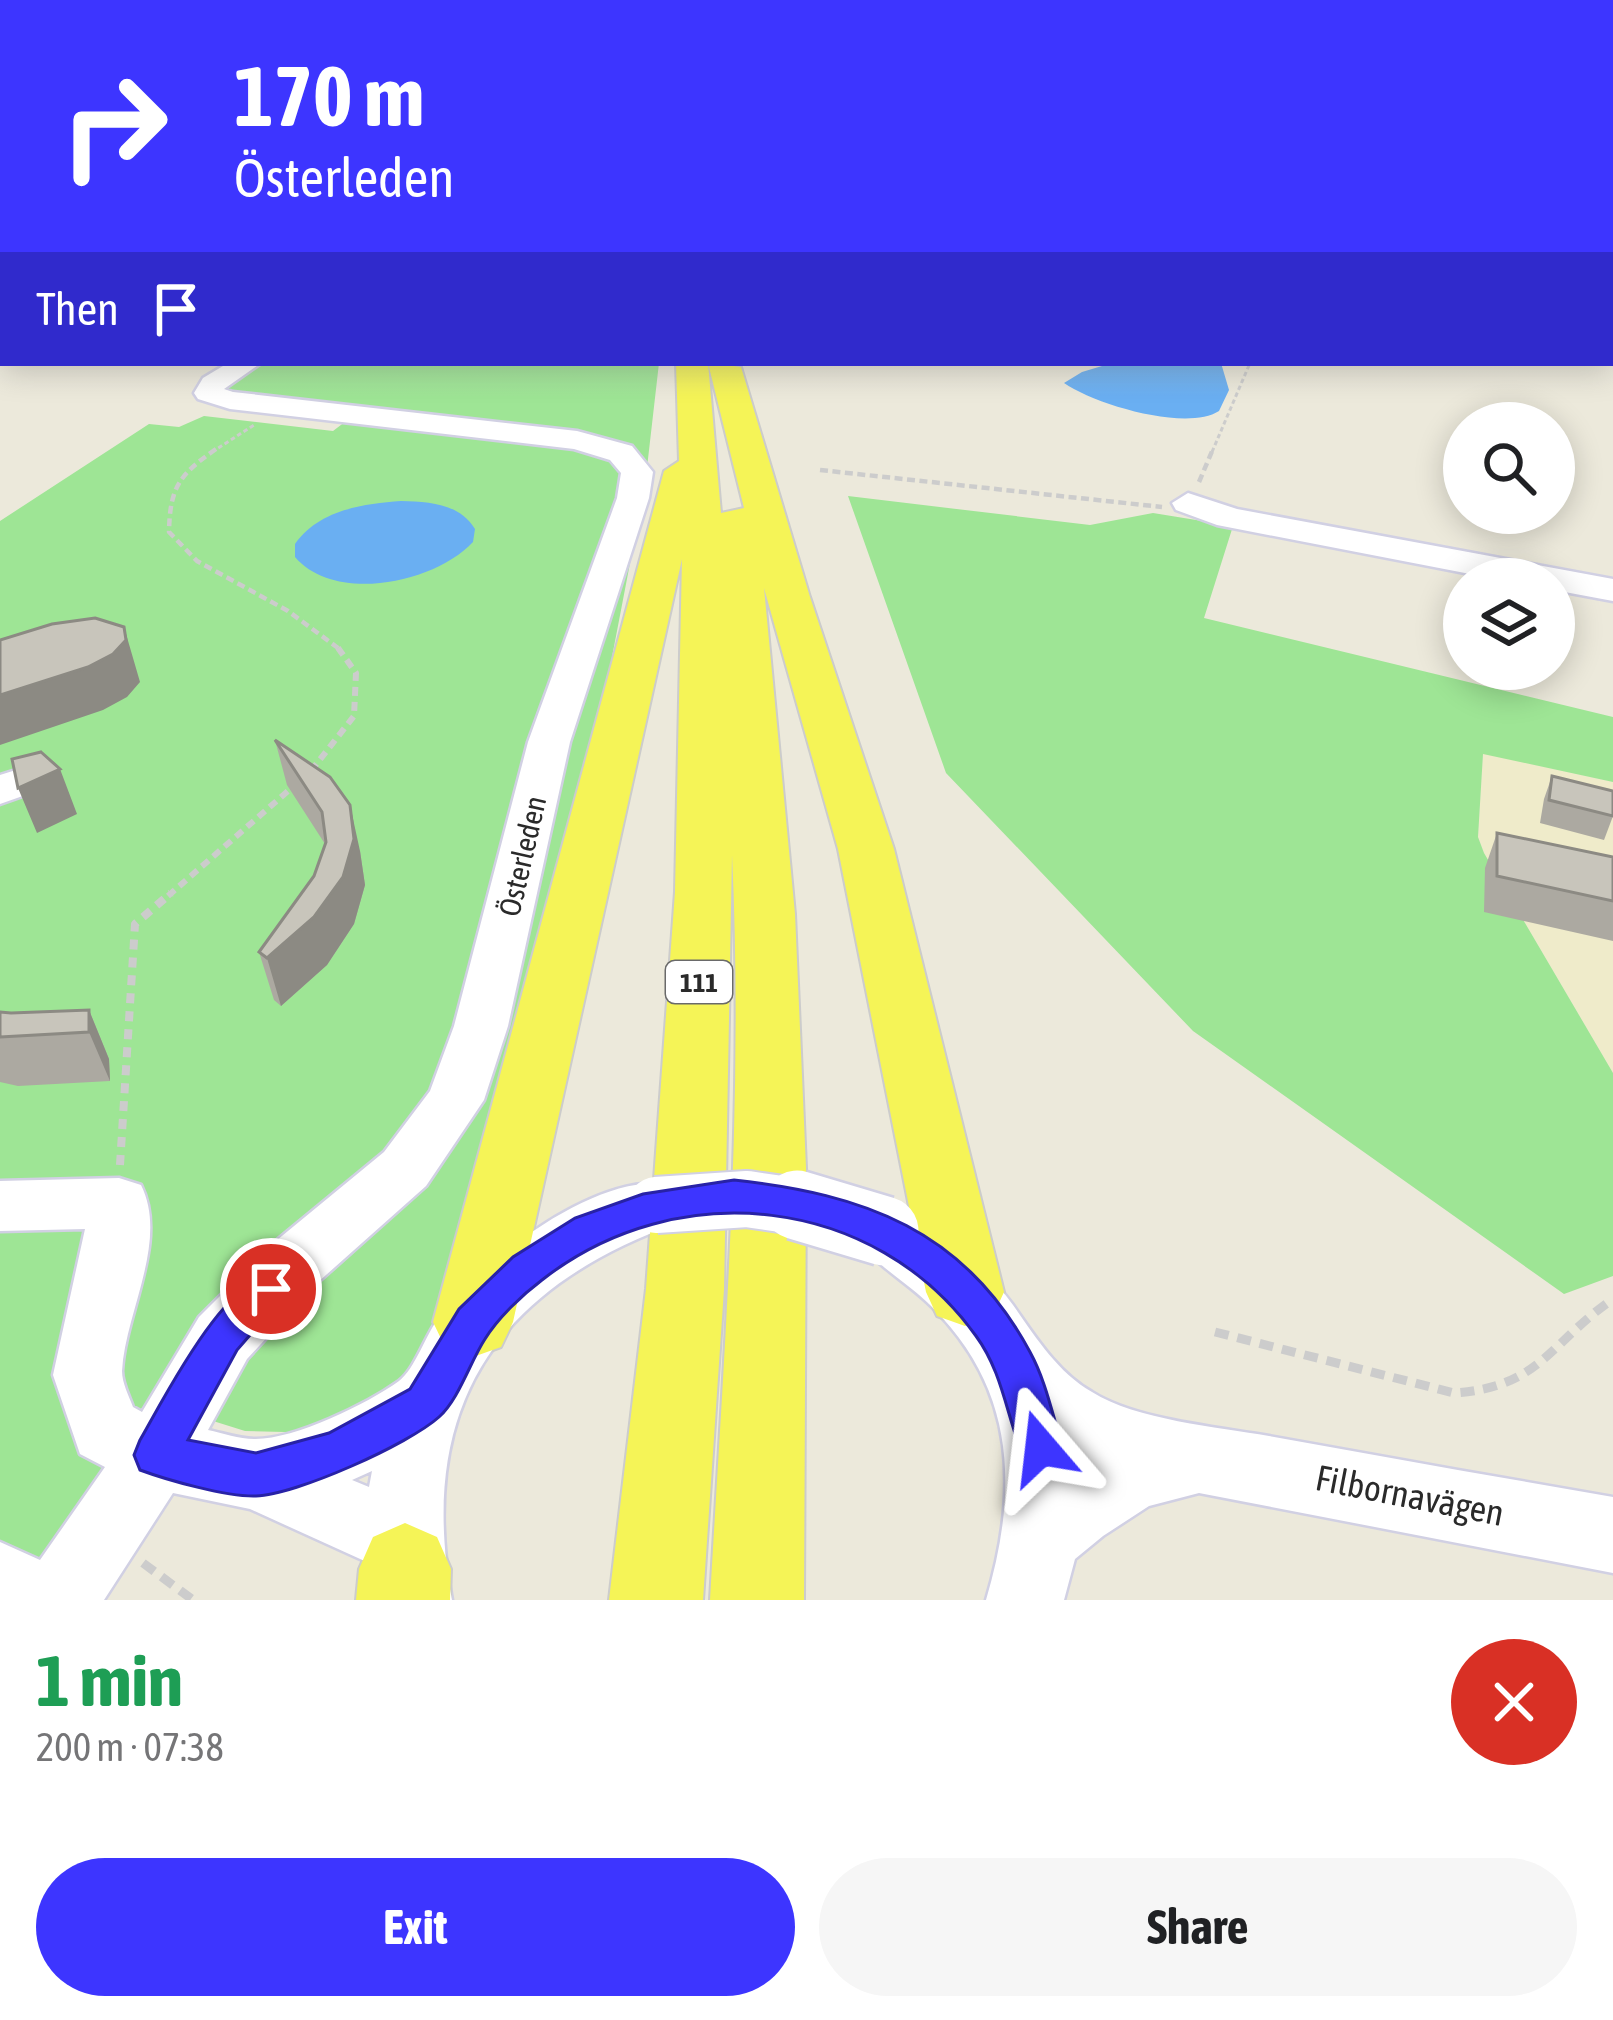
<!DOCTYPE html>
<meta charset="utf-8">
<style>
body{margin:0;font-family:"Asap Condensed",sans-serif;background:#f6f6f6;color:#202124;height:100vh;display:flex;flex-direction:column;font-size:45px;white-space:nowrap}
*{box-sizing:border-box;margin:0}
p{font-size:39px;color:#757577}
.icon{flex:none;width:66px;height:66px;fill:none;stroke:currentColor;stroke-width:2;stroke-linecap:round;stroke-linejoin:round}
.map{position:relative;height:1600px;overflow:hidden}
.panel{display:flex;flex-direction:column;background:#fff;flex:1}
.panel>*{flex:none}
.guide{position:absolute;left:0px;top:0px;width:1614px;height:366px;box-shadow:0 6px 30px #0003;background:#3d35ff;color:#fff;overflow:hidden}
.tools{position:absolute;left:1443px;top:402px;display:grid;gap:24px}
.tools a{display:grid;place-items:center;width:132px;height:132px;border-radius:50%;background:#fff;box-shadow:0 6px 30px #0003;font-size:60px}
.pin{position:absolute;display:grid;place-items:center;width:102px;height:102px;color:#fff;margin:-51px;border:6px solid #fff;border-radius:50%;box-shadow:0 3px 12px #0007}
.me{position:absolute;width:132px;margin:-66px;rotate:343deg;stroke-linejoin:round;filter:drop-shadow(0 0 9px #0008)}
.turn{display:flex;align-items:center;gap:42px;height:252px;padding:0 36px;font-size:54px}
.turn .icon{width:156px;height:156px;stroke-width:2.5}
.turn b{display:block;font-size:84px;line-height:102px}
.then{display:flex;align-items:center;height:114px;padding:0 36px;background:#0003;gap:24px;font-size:45px}
.round{display:grid;place-items:center;flex:none;width:126px;height:126px;border-radius:63px;background:#f6f6f6}
.overview{display:flex;align-items:center;justify-content:space-between;height:204px;padding:0 36px}
h1{font-size:72px;font-weight:700;line-height:90px;color:#1e9e55}
.action{display:flex;gap:24px;margin-top:auto;padding:24px 36px}
.action a{flex:1;height:138px;border-radius:72px;background:#3d35ff;color:#fff;font-size:48px;font-weight:700;line-height:138px;text-align:center}
.action a+a{background:#f6f6f6;color:#202124}
.map>svg:first-child{display:block}
.education{fill:#efebca}
.green{fill:#9ee595}
.water{fill:#6aaff2}
.lines{fill:none;stroke-linecap:round;stroke-linejoin:round}
.minor-casing{stroke:#d1d0e3;stroke-width:5}
.major-casing{stroke:#ccc;stroke-width:4}
.path-far4{stroke:#ccc;stroke-width:3;stroke-dasharray:4.5 3;stroke-linecap:butt}
.path-far3{stroke:#ccc;stroke-width:4.5;stroke-dasharray:8 4.5;stroke-linecap:butt}
.path-far2{stroke:#ccc;stroke-width:6;stroke-dasharray:9 6;stroke-linecap:butt}
.path-far1{stroke:#ccc;stroke-width:8;stroke-dasharray:10 8;stroke-linecap:butt}
.path{stroke:#ccc;stroke-width:9;stroke-dasharray:14 9;stroke-linecap:butt}
.minor{fill:#fff;fill-rule:evenodd}
.major{fill:#f5f457;fill-rule:evenodd}
.minor-bridge-far1-casing{stroke:#d1d0e3;stroke-width:60;stroke-linecap:butt}
.minor-bridge-casing{stroke:#d1d0e3;stroke-width:74;stroke-linecap:butt}
.minor-bridge-far1{stroke:#fff;stroke-width:56}
.minor-bridge{stroke:#fff;stroke-width:69}
.wall{fill:#aca9a1}
.shaded-wall{fill:#8c8a83}
.building{fill:#c8c5bb;stroke:#8c8a83;stroke-width:3}
.route{fill:#3d35ff;stroke:#2822a6;stroke-width:3}
.labels{text-anchor:middle;dominant-baseline:central;stroke-width:12;stroke-linejoin:round;paint-order:stroke}
.shield{fill:#fff;stroke:#6a6a6a;stroke-width:3}
.shield-label{font-size:27px;font-weight:bold;fill:#2a2a2a}
.street-label{font-size:30px;fill:#2a2a2a;stroke:#fff}
.near-street-label{font-size:36px;fill:#2a2a2a;stroke:#fff}
</style>
<div class="map">
<svg width="1613" height="1600" viewBox="0 0 1613 1600">
<rect width="100%" height="100%" fill="#ece9db"/>
<path class="education" d="M 1483,753 L 1613,782 L 1613,1073 L 1484,853 L 1478,837 Z"/>
<path class="green" d="M 256,363 L 659,363 L 645,485 L 574,855 L 452,1304 L 379,1411 L 325,1433 L 245,1431 L 162,1405 L 45,1571 L 0,1548 L 0,521 L 149,424 L 179,427 L 204,416 L 333,431 L 358,412 L 240,398 L 225,390 L 225,382 Z
M 848,496 L 1090,525 L 1153,513 L 1233,526 L 1204,618 L 1613,717 L 1613,782 L 1483,754 L 1478,837 L 1484,853 L 1613,1073 L 1613,1276 L 1564,1294 L 1193,1031 L 946,773 Z"/>
<path class="water" d="M 1112,363 L 1221,363 L 1229,390 L 1219,411 C 1186,432 1094,404 1064,383 L 1082,372 Z
M 401,501 C 429,502 459,503 475,529 L 473,542 C 435,583 335,604 295,557 L 295,544 C 319,510 362,504 401,501 Z"/>
<g class="lines">
<defs>
<path id="minor" d="M 1611,273 L 1613,273 L 1613,287 L 1611,287 Z
M 0,305 L 3,305 L 3,321 L 0,321 Z
M 228,363 L 261,363 L 224,389 L 233,392 L 577,431 L 632,446 L 653,472 L 649,498 L 570,742 L 508,1026 L 484,1100 L 426,1186 L 317,1283 L 247,1359 L 208,1430 C 223,1433 239,1439 254,1439 C 293,1440 367,1404 399,1381 C 415,1369 425,1336 438,1319 C 478,1262 607,1163 678,1187 L 687,1205 L 678,1223 C 496,1288 416,1407 452,1600 L 374,1600 L 369,1563 L 250,1509 L 173,1493 L 104,1600 L 0,1600 L 0,1542 L 40,1560 L 105,1467 L 80,1454 L 53,1375 L 85,1229 L 0,1231 L 0,1181 L 119,1178 L 141,1185 C 169,1241 125,1313 122,1371 C 122,1383 129,1396 133,1407 L 142,1412 L 199,1317 L 271,1245 L 384,1152 L 430,1091 L 454,1026 L 528,742 L 617,498 L 621,473 L 610,460 L 574,449 L 230,409 L 198,399 L 194,393 L 203,378 ZM 372,1471 L 369,1487 L 352,1480 Z
M 1188,493 L 1237,509 L 1613,579 L 1613,601 L 1554,590 L 1554,579 L 1496,579 L 1217,525 L 1176,510 L 1172,503 Z
M 35,764 L 51,768 L 57,777 L 51,786 L 0,804 L 0,775 Z
M 884,1205 C 934,1222 982,1262 1013,1305 C 1035,1336 1057,1372 1092,1392 C 1136,1420 1218,1427 1269,1436 C 1384,1457 1498,1477 1613,1497 L 1613,1573 L 1199,1493 L 1149,1506 L 1103,1536 L 1075,1559 L 1064,1600 L 986,1600 C 1018,1492 1017,1391 932,1307 C 907,1281 869,1263 853,1231 L 862,1212 Z"/>
<path id="major" d="M 676,363 L 708,363 L 721,513 L 744,508 L 709,367 L 711,363 L 741,367 L 810,597 L 894,849 L 1004,1292 L 993,1316 L 965,1326 L 937,1316 L 926,1292 L 838,849 L 764,588 L 795,914 L 806,1168 L 804,1600 L 710,1600 C 724,1352 744,1103 732,855 L 724,1289 L 703,1600 L 609,1600 L 646,1289 L 675,892 L 682,559 L 513,1322 L 501,1347 L 473,1357 L 445,1347 L 433,1322 L 664,471 L 679,461 Z
M 405,1523 L 437,1537 L 451,1569 L 450,1600 L 356,1600 L 359,1569 L 373,1537 Z"/>
</defs>
<use href="#minor" class="minor-casing"/>
<use href="#major" class="major-casing"/>
<path class="path-far4" d="M 212,452 L 254,425
M 1212,452 L 1250,363"/>
<path class="path-far3" d="M 216,449 C 179,475 170,487 169,532 L 197,561 L 288,611 L 338,648
M 820,470 L 1162,507
M 1199,482 L 1213,449"/>
<path class="path-far2" d="M 311,771 L 354,716 L 356,673 L 336,645
M 168,896 L 296,784"/>
<path class="path-far1" d="M 120,1165 L 135,924 L 171,893"/>
<path class="path" d="M 1215,1332 L 1454,1393 C 1541,1387 1549,1343 1613,1299
M 143,1563 L 193,1600"/>
<use href="#minor" class="minor"/>
<use href="#major" class="major"/>
<defs>
<path id="minor-bridge-far1" d="M 656,1205 L 747,1199 L 809,1208"/>
<path id="minor-bridge" d="M 797,1205 L 884,1231"/>
</defs>
<use href="#minor-bridge-far1" class="minor-bridge-far1-casing"/>
<use href="#minor-bridge" class="minor-bridge-casing"/>
<use href="#minor-bridge-far1" class="minor-bridge-far1"/>
<use href="#minor-bridge" class="minor-bridge"/>
</g>
<path class="wall" d="M 275,740 L 360,851 L 365,885 L 354,924 L 327,965 L 281,1006 L 274,1000 L 259,952 L 314,876 L 325,844 L 287,785 Z
M 1552,776 L 1613,816 L 1604,840 L 1540,823 L 1544,799 Z
M 1497,833 L 1613,857 L 1613,941 L 1484,912 L 1485,868 Z
M 89,1010 L 109,1059 L 110,1081 L 18,1086 L 0,1082 L 0,1012 L 11,1013 Z"/>
<path class="shaded-wall" d="M 124,627 L 140,682 L 127,697 L 103,710 L 0,745 L 0,695 Z
M 60,769 L 77,814 L 37,833 L 18,788 Z
M 350,805 L 360,851 L 365,885 L 354,924 L 327,965 L 281,1006 L 267,958 L 314,917 Z
M 89,1010 L 109,1059 L 110,1081 L 89,1032 Z"/>
<path class="building" d="M 1611,192 L 1613,192 L 1613,225 L 1611,225 Z
M 95,618 L 124,627 L 126,640 L 113,654 L 88,667 L 0,695 L 0,640 L 52,624 Z
M 275,740 L 330,777 L 350,805 L 354,839 L 343,877 L 314,917 L 267,958 L 259,952 L 314,876 L 326,842 L 322,812 Z
M 41,752 L 60,769 L 18,788 L 12,759 Z
M 1552,776 L 1613,791 L 1613,816 L 1549,800 Z
M 1497,833 L 1613,857 L 1613,901 L 1497,876 Z
M 89,1010 L 89,1032 L 0,1037 L 0,1012 L 11,1013 Z"/>
<linearGradient id="sky" x2="0" y2="1"><stop stop-color="#75b2ec"/><stop offset="0.44" stop-color="#f6f5ef"/><stop offset="1" stop-color="#f6f5ef" stop-opacity="0"/></linearGradient>
<rect width="1613" height="397" fill="url(#sky)"/>
<path class="route" d="M 734,1180 C 864,1194 965,1230 1030,1352 C 1046,1381 1053,1417 1063,1448 L 1056,1463 L 1041,1469 L 1026,1463 C 1007,1421 1004,1374 976,1336 C 875,1195 677,1174 542,1280 C 522,1295 498,1318 485,1339 C 470,1362 459,1399 439,1417 C 409,1444 296,1495 256,1496 C 227,1497 167,1480 140,1470 L 134,1455 L 140,1440 C 163,1401 233,1258 285,1277 L 290,1289 L 237,1350 L 188,1440 L 256,1453 L 329,1433 L 410,1389 L 459,1309 L 513,1257 L 575,1218 L 643,1194 Z"/>
<g class="labels">
<rect class="shield" x="666" y="961" width="66" height="42" rx="9"/>
<g class="shield-label">
<text x="699" y="982">111</text>
</g>
<g class="street-label">
<text transform="translate(522 856) rotate(-77)">Österleden</text>
</g>
<g class="near-street-label">
<text transform="translate(1410 1495) rotate(11)">Filbornavägen</text>
</g>
</g>
</svg>
<div class="tools">
<a><svg class="icon" aria-label="search" viewBox="0 0 24 24"><circle cx="10" cy="10" r="6"/><path d="M15 15l6 6"/></svg></a>
<a><svg class="icon" aria-label="layers" viewBox="0 0 24 24"><path d="M12 4l9 5-9 5-9-5zM3 14l9 5 9-5"/></svg></a>
</div>
<div class="pin" style="left:271px;top:1289px;background:#d93025"><svg class="icon" aria-label="arrive" viewBox="0 0 24 24"><path d="M6 21V4h12l-3 4 3 4H6"/></svg></div>
<svg class="me" style="left:1041px;top:1448px" viewBox="-20 -20 40 40"><path d="M0-17L14 15 0 8-14 15z" fill="#3d35ff" stroke="#fff" stroke-width="4"/></svg>
<div class="guide">
<div class="turn"><svg class="icon" aria-label="right" viewBox="0 0 24 24"><path d="M7 20v-9h11M14 6l5 5-5 5"/></svg><div><b>170 m</b>Österleden</div></div>
<div class="then">Then<svg class="icon" aria-label="arrive" viewBox="0 0 24 24"><path d="M6 21V4h12l-3 4 3 4H6"/></svg></div>
</div>
</div>
<section class="panel">
<div class="overview"><div><h1>1 min</h1><p>200 m · 07:38</p></div><a class="round" style="background:#d93025;color:#fff"><svg class="icon" aria-label="close" viewBox="0 0 24 24"><path d="M6 6l12 12M18 6L6 18"/></svg></a></div>
<div class="action"><a>Exit</a><a>Share</a></div>
</section>
